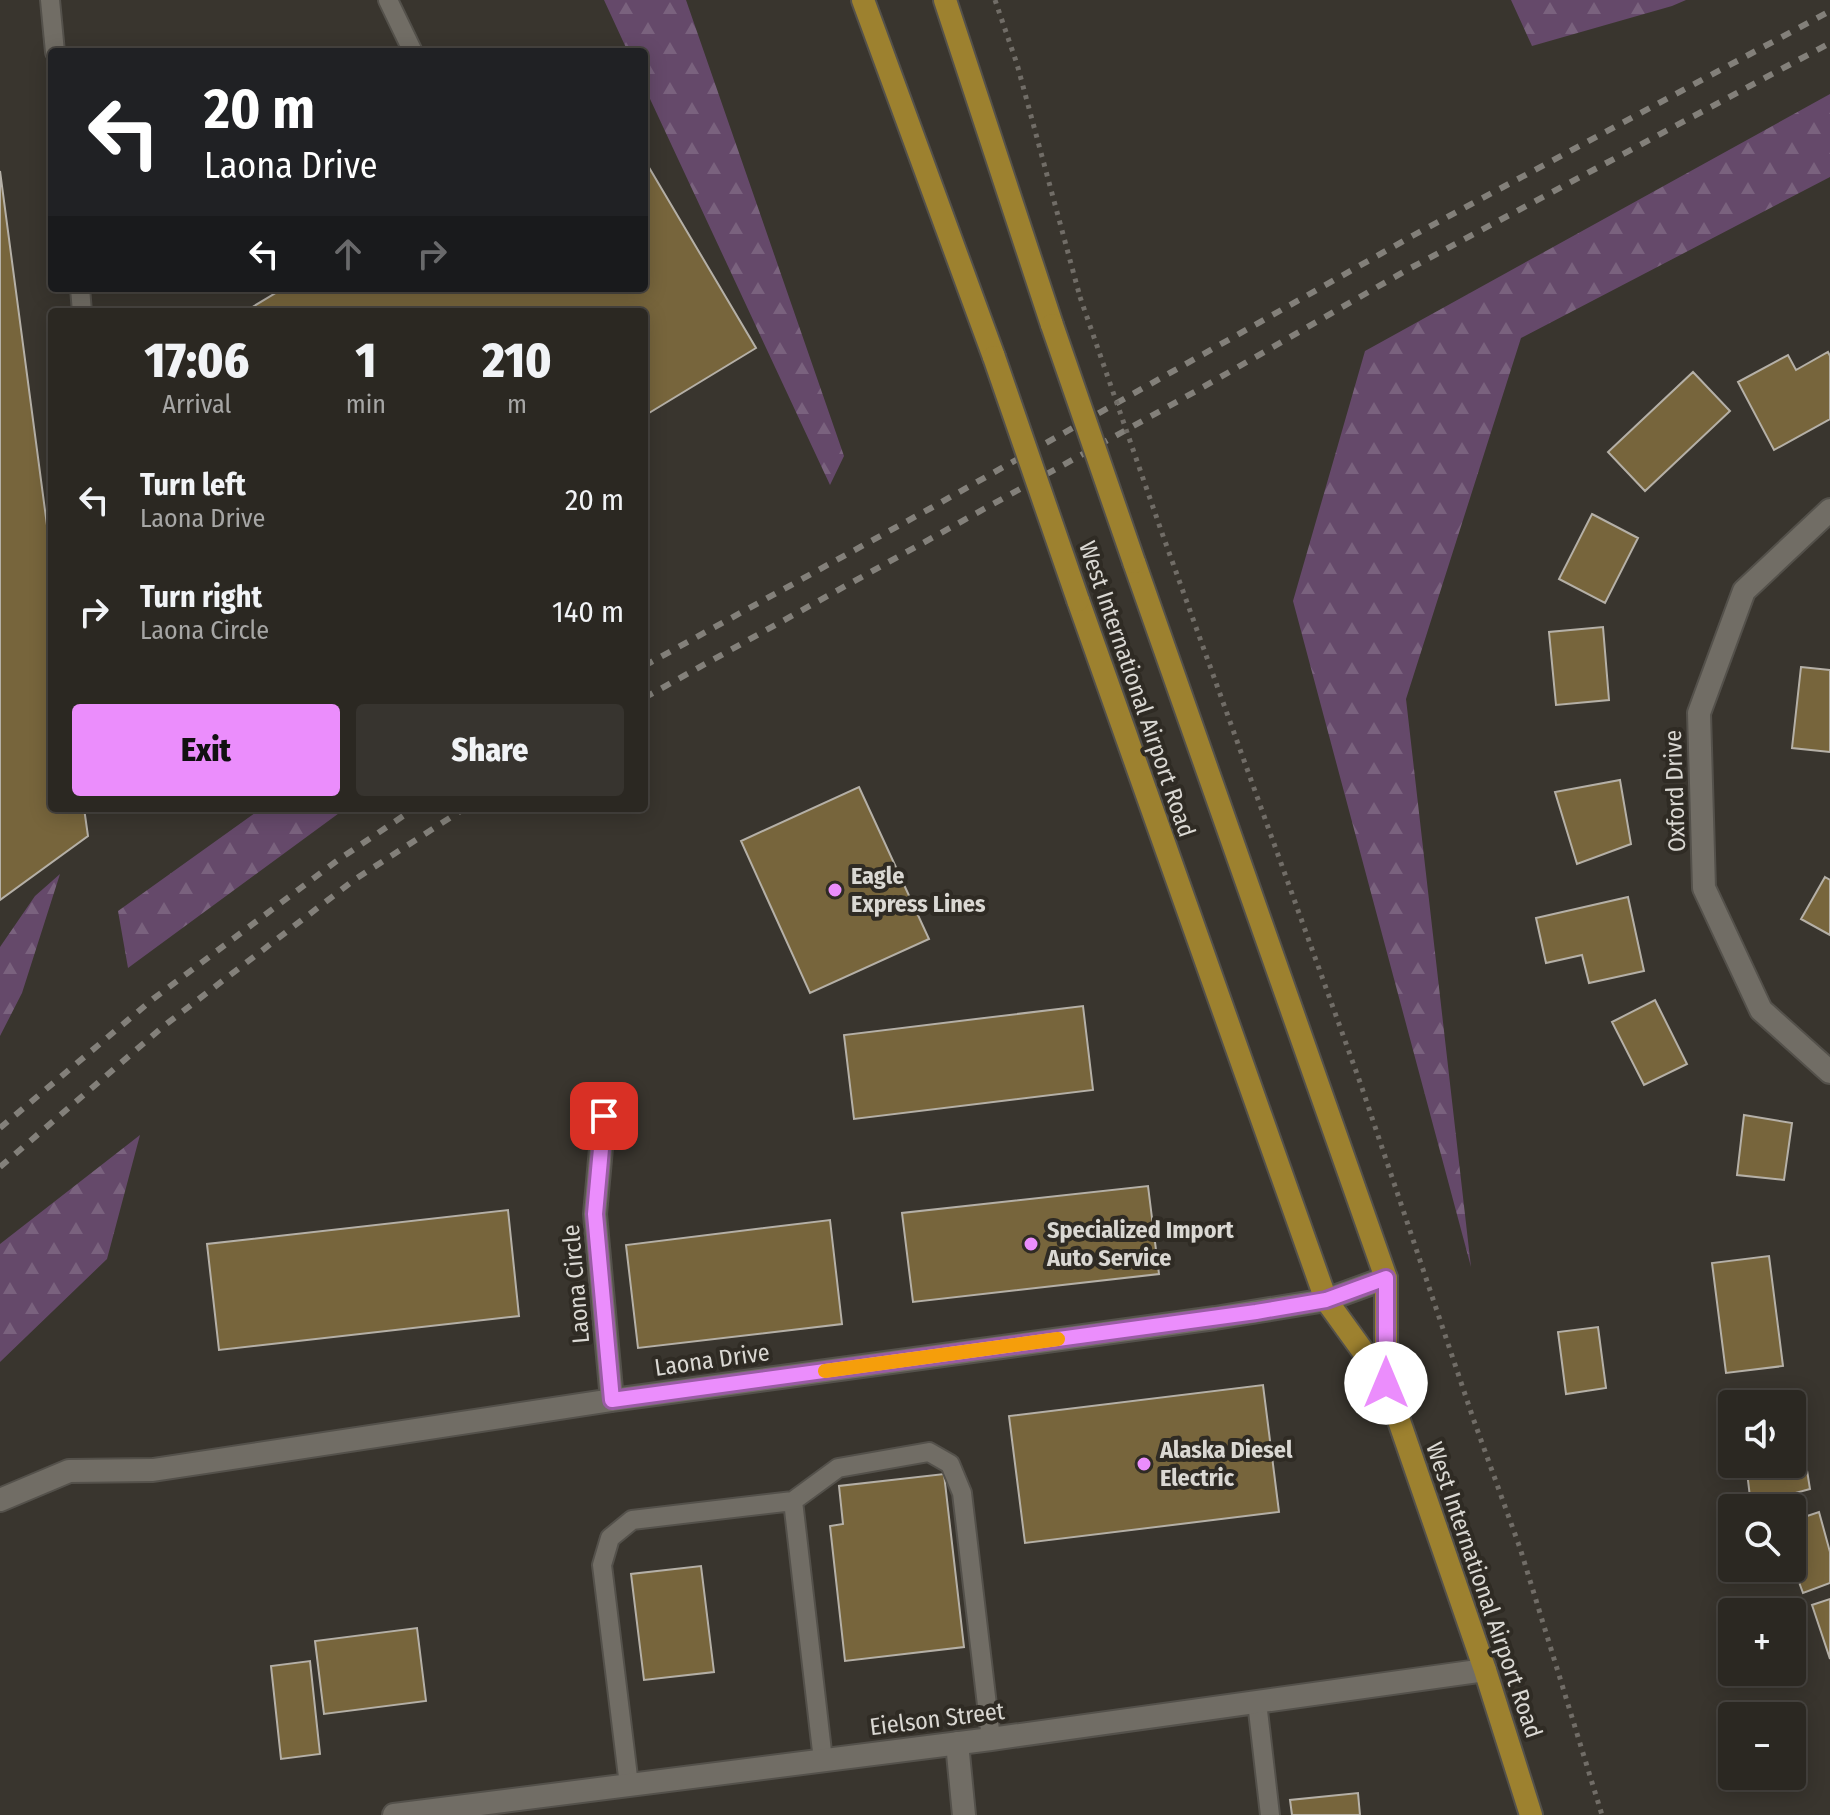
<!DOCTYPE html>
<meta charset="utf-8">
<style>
body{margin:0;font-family:"Fira Sans Condensed",sans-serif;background:#37342f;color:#f1f3f6;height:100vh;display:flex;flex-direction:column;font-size:30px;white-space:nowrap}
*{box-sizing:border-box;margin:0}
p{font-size:26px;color:#a6a6a5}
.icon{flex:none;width:44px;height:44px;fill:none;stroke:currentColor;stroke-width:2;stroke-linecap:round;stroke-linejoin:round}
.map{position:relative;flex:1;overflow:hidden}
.sheet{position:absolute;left:48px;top:308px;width:600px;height:504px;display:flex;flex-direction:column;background:#2b2822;border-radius:8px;box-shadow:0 4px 20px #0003,0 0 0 2px #474440}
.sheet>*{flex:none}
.top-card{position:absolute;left:48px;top:48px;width:600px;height:244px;border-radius:8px;box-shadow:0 4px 20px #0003,0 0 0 2px #474440;background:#202124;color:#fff;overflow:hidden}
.controls{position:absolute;left:1718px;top:1390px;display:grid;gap:16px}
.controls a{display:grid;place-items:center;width:88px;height:88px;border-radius:8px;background:#2b2822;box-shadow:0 4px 20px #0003,0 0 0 2px #474440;font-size:40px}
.pin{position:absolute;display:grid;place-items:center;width:68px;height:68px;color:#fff;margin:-34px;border-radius:16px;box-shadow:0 4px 12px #0006}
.me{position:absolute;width:88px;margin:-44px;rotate:0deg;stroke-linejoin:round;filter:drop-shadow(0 0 6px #0008)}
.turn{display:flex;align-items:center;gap:28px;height:168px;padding:0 24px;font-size:36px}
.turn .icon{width:104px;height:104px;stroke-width:2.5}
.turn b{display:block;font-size:56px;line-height:68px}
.lanes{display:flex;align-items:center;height:76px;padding:0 24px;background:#0003;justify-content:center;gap:40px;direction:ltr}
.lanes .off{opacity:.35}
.eta{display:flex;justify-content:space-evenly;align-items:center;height:136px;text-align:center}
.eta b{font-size:48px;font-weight:800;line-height:56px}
.cta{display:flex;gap:16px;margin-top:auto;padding:16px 24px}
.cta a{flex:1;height:92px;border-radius:8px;background:#eb8dfc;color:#111;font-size:32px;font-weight:800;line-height:92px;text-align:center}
.cta a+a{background:#37342f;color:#f1f3f6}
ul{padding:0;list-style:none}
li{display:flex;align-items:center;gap:24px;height:112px;padding:0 24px}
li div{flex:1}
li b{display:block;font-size:30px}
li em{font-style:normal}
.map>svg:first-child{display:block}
.forest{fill:url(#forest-firs)}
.building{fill:#77653c;stroke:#b5b0a7;stroke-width:2}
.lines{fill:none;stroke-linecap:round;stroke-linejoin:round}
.service-casing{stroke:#54514b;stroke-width:22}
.minor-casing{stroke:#54514b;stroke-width:26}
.primary-casing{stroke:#54514b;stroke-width:26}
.path{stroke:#716d67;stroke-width:5;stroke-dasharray:4 6;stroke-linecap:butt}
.service{stroke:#716d65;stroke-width:18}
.minor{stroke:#716d65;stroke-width:22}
.primary{stroke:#9d812f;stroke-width:22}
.rail{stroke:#83807a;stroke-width:6;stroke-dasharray:10 10;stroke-linecap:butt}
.primary-bridge-casing{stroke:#54514b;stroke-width:26;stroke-linecap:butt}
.path-bridge{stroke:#716d67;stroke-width:5;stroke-dasharray:4 6;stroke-linecap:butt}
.primary-bridge{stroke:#9d812f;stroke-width:22}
.route-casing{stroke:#995ca4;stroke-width:20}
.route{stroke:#eb8dfc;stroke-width:14}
.slow{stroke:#f59e0b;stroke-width:14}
.poi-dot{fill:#eb8dfc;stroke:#2f2b24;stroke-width:3}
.labels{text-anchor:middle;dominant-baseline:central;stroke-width:8;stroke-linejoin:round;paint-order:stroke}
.street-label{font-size:24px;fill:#dad8d3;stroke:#2f2b24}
.poi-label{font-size:24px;font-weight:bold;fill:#dad8d3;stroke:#2f2b24;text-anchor:start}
</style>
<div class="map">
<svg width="1830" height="1815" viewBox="0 0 1830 1815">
<defs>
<pattern id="forest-firs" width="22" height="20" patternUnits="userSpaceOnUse" patternTransform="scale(2)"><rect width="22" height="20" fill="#65496a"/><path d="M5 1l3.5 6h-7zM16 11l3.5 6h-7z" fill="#7a627e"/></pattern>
</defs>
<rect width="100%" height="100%" fill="#39352e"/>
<path class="forest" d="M 604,0 L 686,0 L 844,456 L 830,485 L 644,86 L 644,52 L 628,52 Z
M 1511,0 L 1686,0 L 1672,6 L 1532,46 Z
M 1830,94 L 1830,177 L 1521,338 L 1406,699 L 1471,1267 L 1293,601 L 1365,351 Z
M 262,808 L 346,808 L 128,968 L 118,911 Z
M 60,874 L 22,993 L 0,1036 L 0,947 L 35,896 Z
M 140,1135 L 107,1259 L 0,1362 L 0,1244 Z"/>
<path class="building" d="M 644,159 L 756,348 L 644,416 L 644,312 L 244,312 L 284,288 L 644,288 Z
M 0,171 L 52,563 L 52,808 L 84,808 L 88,836 L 0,900 Z
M 1828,352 L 1830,356 L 1830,419 L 1774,450 L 1738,382 L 1788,355 L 1796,370 Z
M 1693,372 L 1730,411 L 1645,491 L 1608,452 Z
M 1592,514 L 1638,538 L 1605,603 L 1559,579 Z
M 1603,627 L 1609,700 L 1556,705 L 1549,632 Z
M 1801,667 L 1830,670 L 1830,752 L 1792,748 Z
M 1620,780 L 1631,844 L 1577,864 L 1555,792 Z
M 859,787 L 929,939 L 810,993 L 741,841 Z
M 1825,877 L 1830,880 L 1830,935 L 1801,919 Z
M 1628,897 L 1644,971 L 1589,983 L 1582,955 L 1546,963 L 1536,918 Z
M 1655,1000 L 1687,1064 L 1644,1085 L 1612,1022 Z
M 1083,1006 L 1093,1090 L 854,1119 L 844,1035 Z
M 1744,1115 L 1792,1123 L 1784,1180 L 1737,1175 Z
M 1148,1186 L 1159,1274 L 913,1302 L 902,1213 Z
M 508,1210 L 519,1316 L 219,1350 L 207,1244 Z
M 830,1220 L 842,1324 L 638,1348 L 626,1245 Z
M 1769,1256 L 1783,1366 L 1726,1373 L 1712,1263 Z
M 1598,1327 L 1606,1388 L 1566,1394 L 1558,1332 Z
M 1263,1385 L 1279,1512 L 1025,1543 L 1009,1416 Z
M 1794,1390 L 1810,1489 L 1751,1505 L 1746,1464 L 1792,1464 L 1792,1404 L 1738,1404 L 1738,1401 Z
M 944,1474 L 964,1647 L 845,1661 L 830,1526 L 843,1524 L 839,1486 Z
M 1819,1512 L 1830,1552 L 1830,1583 L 1803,1593 L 1792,1563 L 1792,1521 Z
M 701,1566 L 714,1672 L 644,1680 L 631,1574 Z
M 1830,1599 L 1830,1659 L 1812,1605 Z
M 417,1628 L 426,1701 L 324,1714 L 315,1641 Z
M 310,1661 L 320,1754 L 281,1759 L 271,1666 Z
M 1358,1793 L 1360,1815 L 1292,1815 L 1290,1800 Z"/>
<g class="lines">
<defs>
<path id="service" d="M 50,0 L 55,52
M 388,0 L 413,52
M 80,288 L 82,312
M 793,1501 L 838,1468 L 929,1452 L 950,1464 L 962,1493 L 991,1739
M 1257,1702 L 1270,1815
M 629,1785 L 602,1565 L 610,1538 L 632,1520 L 793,1501 L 823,1760"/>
<path id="minor" d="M 1830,510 L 1744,591 L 1699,713 L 1704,888 L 1761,1010 L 1830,1072
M 604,1116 L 595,1214 L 612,1400
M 0,1500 L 69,1471 L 153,1470 L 612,1400 L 1215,1318 L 1326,1300 L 1386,1278
M 957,1743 L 964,1815
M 394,1815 L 991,1739 L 1485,1670"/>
<path id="primary" d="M 863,0 L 994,357
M 945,0 L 1052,325
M 1134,562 L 1386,1278 L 1386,1383
M 1078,600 L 1326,1300 L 1386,1383 L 1485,1670 L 1531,1815"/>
</defs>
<use href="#service" class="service-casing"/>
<use href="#minor" class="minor-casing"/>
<use href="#primary" class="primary-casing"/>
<path class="path" d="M 995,0 L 1017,64 L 1080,297
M 1162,533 L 1361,1085 L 1473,1418 L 1520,1548 L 1602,1815"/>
<use href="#service" class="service"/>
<use href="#minor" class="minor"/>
<use href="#primary" class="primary"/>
<path class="rail" d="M 644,666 L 931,508 L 1414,235 L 1830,11
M 644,698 L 1198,390 L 1405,271 L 1830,43
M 0,1128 L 153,999 L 338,860 L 415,808
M 0,1167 L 165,1025 L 354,880 L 465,808"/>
<defs>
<path id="primary-bridge" d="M 1052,325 L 1134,562
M 994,357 L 1078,600"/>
</defs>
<use href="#primary-bridge" class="primary-bridge-casing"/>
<path class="path-bridge" d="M 1080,297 L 1162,533"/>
<use href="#primary-bridge" class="primary-bridge"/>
</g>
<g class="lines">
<defs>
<path id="route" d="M 604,1116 L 595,1214 L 612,1400 L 1256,1312 L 1326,1300 L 1386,1278 L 1386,1383"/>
</defs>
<use href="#route" class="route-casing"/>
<use href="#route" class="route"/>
<path class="slow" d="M 825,1371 L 1058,1339"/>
</g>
<g class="poi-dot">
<circle cx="835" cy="890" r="8"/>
<circle cx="1031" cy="1244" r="8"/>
<circle cx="1144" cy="1464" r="8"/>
</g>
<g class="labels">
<g class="street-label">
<text transform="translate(1137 689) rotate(71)">West International Airport Road</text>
<text transform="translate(1675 791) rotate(-92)">Oxford Drive</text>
<text transform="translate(576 1284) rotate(-95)">Laona Circle</text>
<text transform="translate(712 1360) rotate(-8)">Laona Drive</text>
<text transform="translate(1484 1590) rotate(71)">West International Airport Road</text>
<text transform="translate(937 1719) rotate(-7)">Eielson Street</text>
</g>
<g class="poi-label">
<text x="851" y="876">Eagle<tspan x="851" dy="28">Express Lines</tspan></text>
<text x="1047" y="1230">Specialized Import<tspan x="1047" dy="28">Auto Service</tspan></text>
<text x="1160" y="1450">Alaska Diesel<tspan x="1160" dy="28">Electric</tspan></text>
</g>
</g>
</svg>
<div class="controls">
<a><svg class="icon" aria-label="sound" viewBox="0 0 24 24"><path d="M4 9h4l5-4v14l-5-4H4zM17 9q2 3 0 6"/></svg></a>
<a><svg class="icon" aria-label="search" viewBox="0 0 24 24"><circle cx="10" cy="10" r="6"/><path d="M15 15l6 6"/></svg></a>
<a>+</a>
<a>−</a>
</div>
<div class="pin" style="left:604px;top:1116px;background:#d93025"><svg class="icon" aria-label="arrive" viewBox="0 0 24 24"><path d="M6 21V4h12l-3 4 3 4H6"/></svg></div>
<svg class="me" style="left:1386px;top:1383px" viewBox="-20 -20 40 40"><circle r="19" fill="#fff"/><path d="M0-13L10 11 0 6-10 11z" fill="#eb8dfc"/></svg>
<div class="top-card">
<div class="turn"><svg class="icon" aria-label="left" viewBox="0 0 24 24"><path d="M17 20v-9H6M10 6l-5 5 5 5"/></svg><div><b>20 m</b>Laona Drive</div></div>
<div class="lanes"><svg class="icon" aria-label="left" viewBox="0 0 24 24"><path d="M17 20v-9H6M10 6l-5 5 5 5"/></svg><svg class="icon off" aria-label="ahead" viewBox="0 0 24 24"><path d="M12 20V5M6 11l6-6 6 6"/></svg><svg class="icon off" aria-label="right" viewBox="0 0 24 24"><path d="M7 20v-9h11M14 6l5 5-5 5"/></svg></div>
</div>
<section class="sheet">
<div class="eta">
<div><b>17:06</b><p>Arrival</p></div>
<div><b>1</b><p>min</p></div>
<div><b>210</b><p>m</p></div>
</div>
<ul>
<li><svg class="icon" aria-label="left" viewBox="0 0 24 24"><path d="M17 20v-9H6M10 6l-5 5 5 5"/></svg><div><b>Turn left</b><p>Laona Drive</p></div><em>20 m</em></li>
<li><svg class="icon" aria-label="right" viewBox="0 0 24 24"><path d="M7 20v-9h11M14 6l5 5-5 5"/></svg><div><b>Turn right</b><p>Laona Circle</p></div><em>140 m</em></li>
</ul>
<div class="cta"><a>Exit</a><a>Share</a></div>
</section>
</div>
